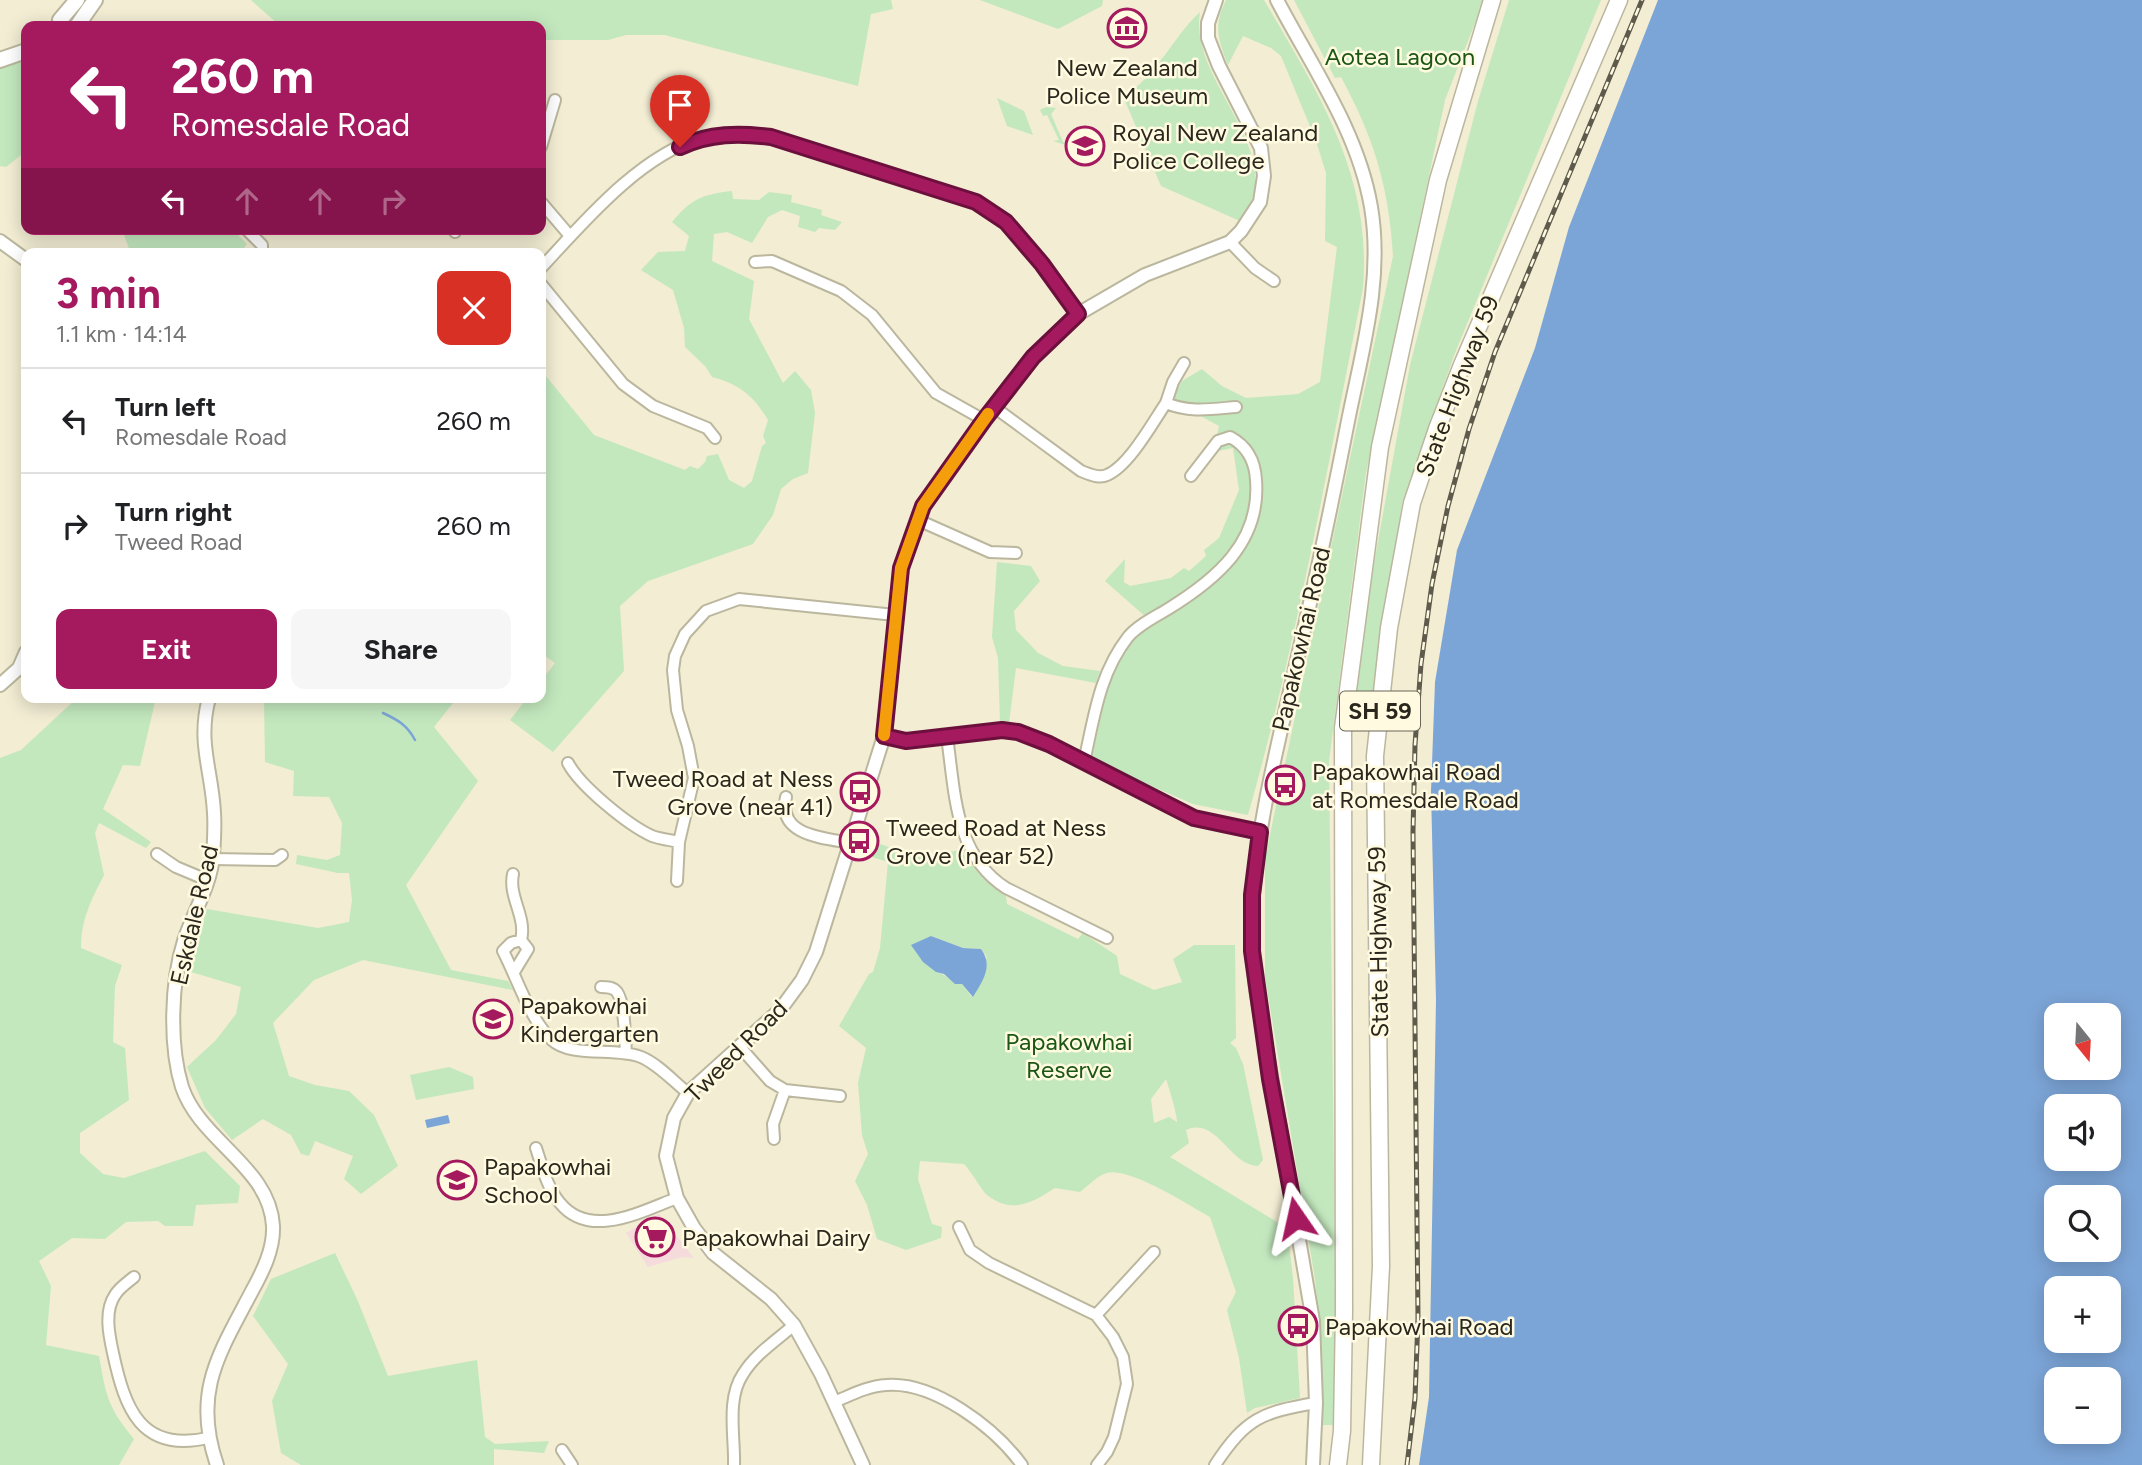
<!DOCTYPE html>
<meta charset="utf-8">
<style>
body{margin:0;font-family:Figtree,sans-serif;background:#f6f6f6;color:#202124;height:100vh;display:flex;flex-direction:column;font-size:26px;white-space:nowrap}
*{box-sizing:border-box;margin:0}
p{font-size:23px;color:#757577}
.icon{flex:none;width:38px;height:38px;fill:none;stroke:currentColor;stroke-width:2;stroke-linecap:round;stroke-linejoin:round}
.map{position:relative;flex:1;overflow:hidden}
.details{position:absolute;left:21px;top:248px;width:525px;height:455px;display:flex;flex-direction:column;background:#fff;border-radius:14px;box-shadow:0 4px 18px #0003}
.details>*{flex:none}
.hud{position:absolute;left:21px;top:21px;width:525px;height:214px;border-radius:14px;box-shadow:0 4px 18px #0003;background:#a5195e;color:#fff;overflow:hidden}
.needle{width:46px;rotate:162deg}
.buttons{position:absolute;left:2044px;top:1003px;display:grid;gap:14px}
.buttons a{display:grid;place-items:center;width:77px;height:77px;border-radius:14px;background:#fff;box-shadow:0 4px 18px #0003;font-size:35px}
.pin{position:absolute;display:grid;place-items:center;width:60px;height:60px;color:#fff;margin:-72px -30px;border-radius:50% 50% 50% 0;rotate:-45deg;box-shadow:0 0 7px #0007}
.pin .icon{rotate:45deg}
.me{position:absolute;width:77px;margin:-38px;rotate:349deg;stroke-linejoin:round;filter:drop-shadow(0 0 5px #0008)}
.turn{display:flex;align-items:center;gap:24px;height:147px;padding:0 35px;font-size:32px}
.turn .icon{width:91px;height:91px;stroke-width:2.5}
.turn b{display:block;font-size:49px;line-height:60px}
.lanes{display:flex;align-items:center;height:66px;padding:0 35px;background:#0003;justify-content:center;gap:35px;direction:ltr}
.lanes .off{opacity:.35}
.round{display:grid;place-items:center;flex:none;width:74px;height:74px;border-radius:14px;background:#f6f6f6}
.headline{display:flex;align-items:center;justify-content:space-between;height:119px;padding:0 35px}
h1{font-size:42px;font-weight:700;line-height:52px;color:#a5195e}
.primary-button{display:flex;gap:14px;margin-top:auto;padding:14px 35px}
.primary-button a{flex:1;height:80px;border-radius:14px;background:#a5195e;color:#fff;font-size:28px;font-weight:700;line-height:80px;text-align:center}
.primary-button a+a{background:#f6f6f6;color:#202124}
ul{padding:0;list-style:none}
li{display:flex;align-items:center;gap:21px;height:105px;padding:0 35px;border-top:2px solid #e0e0e0}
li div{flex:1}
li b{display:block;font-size:26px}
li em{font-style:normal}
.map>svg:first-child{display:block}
.commercial{fill:#f6dbdd}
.green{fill:#c3e8be;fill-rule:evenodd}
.water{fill:#7ca5d7;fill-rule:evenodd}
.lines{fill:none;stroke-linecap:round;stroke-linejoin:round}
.stream{stroke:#7ca5d7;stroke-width:2.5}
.minor-casing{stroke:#bbb79e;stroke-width:14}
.tertiary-casing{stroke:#bbb79e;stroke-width:16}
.secondary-casing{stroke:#bbb79e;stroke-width:18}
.primary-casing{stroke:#bbb79e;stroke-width:19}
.minor{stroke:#fff;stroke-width:10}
.tertiary{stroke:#fff;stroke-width:12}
.secondary{stroke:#fff;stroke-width:14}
.primary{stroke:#fff;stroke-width:16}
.rail-casing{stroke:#5e5b4d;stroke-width:5}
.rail{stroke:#fffae0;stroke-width:2.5;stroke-dasharray:8;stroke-linecap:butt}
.route-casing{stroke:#6b103d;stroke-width:18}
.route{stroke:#a5195e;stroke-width:12}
.slow{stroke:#f59e0b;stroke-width:12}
.labels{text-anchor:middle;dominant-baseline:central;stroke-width:5;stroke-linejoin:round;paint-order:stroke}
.shield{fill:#fffae0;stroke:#6a6758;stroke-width:2}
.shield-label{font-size:23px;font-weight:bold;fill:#2a281e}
.park-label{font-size:24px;fill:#1a5614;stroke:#fffae0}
.poi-label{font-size:24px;fill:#2a281e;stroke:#fffae0;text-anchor:start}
.street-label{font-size:24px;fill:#2a281e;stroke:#fffae0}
</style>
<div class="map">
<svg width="2142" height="1465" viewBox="0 0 2142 1465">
<rect width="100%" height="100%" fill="#f2edd3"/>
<path class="commercial" d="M 659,1214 L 694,1258 L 682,1257 L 648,1267 L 626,1233 Z"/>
<path class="green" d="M 251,0 L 891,0 L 893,9 L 871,14 L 858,86 L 665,35 L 626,35 L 608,40 L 541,40 L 541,26 L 280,26 Z
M 980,0 L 1103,0 L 1102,6 L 1058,29 Z
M 1226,0 L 1264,0 C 1319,94 1372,175 1363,288 C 1328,464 1297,642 1248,815 L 1193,804 L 1128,776 L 1092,757 L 1107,686 L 1131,640 L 1195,599 L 1189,591 L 1147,618 L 1105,581 L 1125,559 L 1124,582 L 1130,586 L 1171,578 L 1184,568 L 1189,571 L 1206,556 L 1204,550 L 1219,538 L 1239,490 L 1233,448 L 1213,452 L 1219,426 L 1171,400 L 1182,381 L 1202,369 L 1222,386 L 1246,398 L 1298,394 L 1320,382 L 1337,247 L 1325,241 L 1326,173 L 1316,141 L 1281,56 L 1271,48 L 1243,36 L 1228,65 C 1218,39 1213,26 1226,0 Z
M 1294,0 L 1484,0 L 1445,100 L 1366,473 L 1329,761 L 1337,1425 L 1323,1425 L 1321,1341 L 1315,1279 L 1265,977 L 1265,858 L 1393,256 C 1389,187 1374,138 1341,77 L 1335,78 Z
M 1509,0 L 1601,0 L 1455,353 L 1402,503 L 1371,725 L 1348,731 L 1371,580 L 1410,365 L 1478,101 Z
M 1200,12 C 1188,84 1294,153 1240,221 L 1161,186 L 1123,96 C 1156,78 1172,38 1200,12 Z
M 26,46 L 26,151 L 6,167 L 0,166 L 0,55 Z
M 997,98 L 1024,111 L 1033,135 L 1007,126 Z
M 1046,107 L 1056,108 L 1051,114 L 1063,142 L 1072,147 L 1053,141 L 1059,140 L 1047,115 L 1043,116 L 1040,110 Z
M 732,191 L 733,199 L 759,200 L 769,192 L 792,195 L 791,202 L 822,210 L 821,215 L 842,222 L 835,230 L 819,228 L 815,232 L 798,227 L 800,216 L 782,210 L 768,217 L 752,243 L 727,232 L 714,234 L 712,261 L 754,281 L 749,319 L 783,383 L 795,371 L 811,390 L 815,413 L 808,473 L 793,479 L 781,489 L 773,515 L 753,544 L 648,581 L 620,606 L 624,671 L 553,752 L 510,720 L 527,698 L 541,698 L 541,681 L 555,663 L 541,653 L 541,370 L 594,435 L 685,470 L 690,466 L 698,469 L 705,462 L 707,456 L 718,454 L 729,480 L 744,488 L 752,481 L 762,446 L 766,443 L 763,436 L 768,420 C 754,396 739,384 712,377 L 705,366 L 685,347 L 684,328 L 673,290 L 641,270 L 658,252 L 685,251 L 689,236 L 672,222 C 691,199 703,194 732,191 Z
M 122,229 L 232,229 L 247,244 L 239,254 L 131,254 Z
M 997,562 L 1031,566 L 1040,581 L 1014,611 L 1016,630 L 1038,653 L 1063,666 L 1100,671 L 1096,683 L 1016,668 L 1009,723 L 1000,723 L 998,658 L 992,637 Z
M 77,698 L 156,698 L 140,766 L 123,765 L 103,809 L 151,842 L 146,848 L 99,823 L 95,833 L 104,875 C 91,900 81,920 81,948 L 122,965 L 115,986 L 113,1042 L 125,1048 L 129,1100 L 80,1133 L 80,1153 L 103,1174 L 124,1178 L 205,1151 L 240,1186 L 238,1203 L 196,1205 L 193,1226 L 165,1226 L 158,1221 L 126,1222 L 105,1239 L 72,1238 L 39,1261 L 51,1286 L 46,1345 L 99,1356 C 106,1395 107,1407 134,1439 L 119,1465 L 0,1465 L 0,758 L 21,750 Z
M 264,698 L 457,698 L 434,727 L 478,781 L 406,885 L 451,970 L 508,981 L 513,990 L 363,960 L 314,980 L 273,1023 L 289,1076 L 315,1085 L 349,1091 L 374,1115 L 398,1166 L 361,1194 L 344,1179 L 353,1156 L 315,1141 L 309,1156 L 301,1154 L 291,1135 L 263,1119 L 232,1140 L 205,1108 L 187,1067 L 216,1040 L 236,1014 L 241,987 L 188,971 L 207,909 L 318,928 L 349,922 L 352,900 L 349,873 L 338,873 L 296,864 L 297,855 L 327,860 L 340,855 L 342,823 L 329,797 L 293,796 L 294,771 L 265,762 Z
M 860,837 L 917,857 L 961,850 C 974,869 986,884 1006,896 L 1007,904 L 1078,939 L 1083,933 L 1117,956 L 1120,974 L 1154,990 L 1182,982 L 1173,959 L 1194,945 L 1235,945 L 1236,1038 L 1230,1043 L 1236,1048 L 1243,1064 L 1263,1160 L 1258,1166 C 1229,1165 1217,1116 1186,1130 L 1189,1143 L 1170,1157 L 1287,1228 L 1293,1278 L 1300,1398 L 1255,1408 L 1247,1413 L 1239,1358 L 1227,1310 L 1236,1292 L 1210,1217 C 1188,1205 1130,1167 1107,1173 C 1098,1175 1088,1186 1080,1192 L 1055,1188 C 1033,1202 1013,1215 987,1195 C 983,1192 971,1171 964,1164 L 920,1161 L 918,1179 L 932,1224 L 942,1227 L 941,1238 L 906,1250 L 877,1239 L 867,1205 L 855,1181 L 868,1154 L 862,1135 L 858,1083 L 866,1048 L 839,1026 L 869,974 L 873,972 L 880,948 L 888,862 L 856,852 ZM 931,936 L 963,948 L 981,949 L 987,957 L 972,997 L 962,984 C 952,983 946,974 936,972 ZM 1166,1079 C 1169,1087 1178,1118 1177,1122 L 1169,1117 L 1154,1123 L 1151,1099 Z
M 449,1067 L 473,1077 L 474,1089 L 416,1100 L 410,1075 Z
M 335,1253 L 357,1299 L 388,1376 L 477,1360 L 485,1437 L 495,1444 L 549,1441 L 544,1453 L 494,1449 L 494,1465 L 301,1465 L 281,1453 L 272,1401 L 288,1364 L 253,1316 L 271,1279 Z"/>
<path class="water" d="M 1658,0 L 2142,0 L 2142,1465 L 1419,1465 L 1429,1397 L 1436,1000 L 1431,791 L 1435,682 L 1457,550 L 1535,348 L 1569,227 ZM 2056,1015 L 2109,1015 L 2109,1068 L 2056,1068 ZM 2056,1106 L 2109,1106 L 2109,1158 L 2056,1158 ZM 2056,1197 L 2109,1197 L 2109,1250 L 2056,1250 ZM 2056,1288 L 2109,1288 L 2109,1340 L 2056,1340 ZM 2056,1379 L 2109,1379 L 2109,1432 L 2056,1432 Z
M 931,936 L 963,948 L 981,949 C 994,966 982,982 973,997 L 962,984 L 955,984 L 944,974 L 936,972 L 923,962 L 911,945 Z
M 448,1115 L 450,1123 L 427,1128 L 425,1120 Z"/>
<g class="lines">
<path class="stream" d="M 383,713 C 398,720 407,725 415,740"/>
<defs>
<path id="minor" d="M 541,147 L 555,100
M 541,202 L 570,236
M 246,229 L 262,245 L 262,254
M 455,232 L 456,229
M 1230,242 L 1255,268 L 1274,281
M 755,262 L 772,261 L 841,291 L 872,315 L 936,393 L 984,420
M 541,268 C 583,223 640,155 701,138 C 724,132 748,134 771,137 L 976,202 L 1006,222 L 1042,264 L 1078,314
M 541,284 L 623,384 L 653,406 L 707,428 L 715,438
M 1166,403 L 1173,382 L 1184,363
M 994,407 L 1081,471 C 1089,474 1099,479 1107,475 C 1129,466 1153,422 1166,403 C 1189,413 1212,409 1236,407
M 918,520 L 990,552 L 1016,553
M 884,736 L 906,741 L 1002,730 L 1019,732 L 1049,744 L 1194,818 L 1260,832
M 947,737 C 955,791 954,855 1006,888 L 1107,938
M 1084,762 C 1094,718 1099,674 1128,637 C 1138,625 1155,617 1168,609 C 1215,580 1261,543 1256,480 C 1255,461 1247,446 1230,437 L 1218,441 L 1191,476
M 568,763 C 580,786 628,825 652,836 C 660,839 670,840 679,842
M 786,797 C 777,836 824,838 851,843
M 157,854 L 176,867 L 207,880
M 213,859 L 275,860 L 282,855
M 513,874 C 508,897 527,917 521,940
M 677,881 L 679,842 L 694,778 L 688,746 L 677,710 L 673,670 L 675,656 L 685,634 L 706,611 L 739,599 L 895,615
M 514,972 L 528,949 L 521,940 L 511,943 L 503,951 C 517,978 530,1020 552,1040 C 571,1058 616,1047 641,1057 C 658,1064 673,1081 688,1093
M 601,987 C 607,987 613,987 617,992 C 625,1003 625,1039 626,1053
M 740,1047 L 770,1081 L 785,1090 L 840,1096
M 774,1139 L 773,1124 L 785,1090
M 536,1148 C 542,1166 547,1188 560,1203 C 590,1240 642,1211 677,1198
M 959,1227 L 970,1250 L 989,1263 L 1096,1315 L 1113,1337 L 1123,1357 L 1127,1384 L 1114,1437 L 1107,1452 L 1097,1465
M 134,1277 C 128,1282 119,1288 115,1295 C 104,1311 109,1335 113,1353 C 125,1409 141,1453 208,1438
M 1096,1315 L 1154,1252
M 834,1402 C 851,1395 868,1386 886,1385 C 934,1381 995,1428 1022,1465
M 562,1450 L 572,1465
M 734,1465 C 735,1437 726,1399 743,1374 C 755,1354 777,1340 794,1325
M 1215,1465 C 1246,1418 1262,1412 1316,1403"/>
<path id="tertiary" d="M 1277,0 C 1312,67 1358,131 1371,207 C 1383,278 1363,347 1349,416 C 1333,498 1316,579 1297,660 C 1280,737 1259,814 1253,894 C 1250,926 1253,958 1256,989 L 1313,1321 L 1316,1403 L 1313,1465
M 0,241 L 26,260
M 0,685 L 19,668 L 26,652
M 209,698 C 197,743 212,770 214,813 C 215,827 214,842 213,856 C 211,884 193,913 184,941 C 171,982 169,1045 182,1087 C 200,1141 270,1167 273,1226 C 274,1249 263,1271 252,1291 C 219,1354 192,1392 217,1465
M 863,1465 L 821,1374 L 794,1325 L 771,1299 L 713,1253 L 694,1228 L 677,1198 L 666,1156 L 674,1118 L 688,1093 L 780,1010 L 802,980 L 816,952 L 884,736 L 901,568 L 923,506 L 984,420 L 1033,357 L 1078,314 L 1145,275 L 1230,242 L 1241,231 L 1260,202 L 1264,176 L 1261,148 L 1219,66 L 1208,38 L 1208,23 L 1216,0"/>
<path id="secondary" d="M 60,20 L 77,0
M 77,26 L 95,0
M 0,60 L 26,51"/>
<path id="primary" d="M 1338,1465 L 1342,1431 L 1344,1311 L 1343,728 L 1380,447 L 1438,180 L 1492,0
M 1371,1465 L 1381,1266 L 1375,756 L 1389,628 L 1412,503 L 1437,429 L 1462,365 L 1619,0"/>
</defs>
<use href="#minor" class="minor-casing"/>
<use href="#tertiary" class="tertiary-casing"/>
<use href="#secondary" class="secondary-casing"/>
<use href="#primary" class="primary-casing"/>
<use href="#minor" class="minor"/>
<use href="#tertiary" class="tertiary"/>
<use href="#secondary" class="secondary"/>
<use href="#primary" class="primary"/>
<defs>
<path id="rail" d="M 1407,1465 L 1415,1398 L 1418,1318 L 1413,832 L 1415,745 L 1421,664 L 1432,584 L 1448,506 L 1469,429 L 1495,352 L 1642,0"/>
</defs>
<use href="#rail" class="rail-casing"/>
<use href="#rail" class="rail"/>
</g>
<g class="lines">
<defs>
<path id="route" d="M 680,147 C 710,133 739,133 771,137 L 976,202 L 1006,222 L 1042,264 L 1078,314 L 1033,357 L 984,420 L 923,506 L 901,568 L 884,736 L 906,741 L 1002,730 L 1018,732 L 1049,744 L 1194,818 L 1260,832 L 1252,895 L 1252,951 L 1270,1079 L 1296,1218"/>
</defs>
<use href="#route" class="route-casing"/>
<use href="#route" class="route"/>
<path class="slow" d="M 884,735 L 901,568 L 923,506 L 988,414"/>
</g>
<defs>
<symbol id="museum-ring" viewBox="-11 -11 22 22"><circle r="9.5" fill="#fffae0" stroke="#a5195e" stroke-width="1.5"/><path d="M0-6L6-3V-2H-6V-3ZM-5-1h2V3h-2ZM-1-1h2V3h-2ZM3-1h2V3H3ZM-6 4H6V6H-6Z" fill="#a5195e"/></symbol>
<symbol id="university-ring" viewBox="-11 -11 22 22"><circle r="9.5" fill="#fffae0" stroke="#a5195e" stroke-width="1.5"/><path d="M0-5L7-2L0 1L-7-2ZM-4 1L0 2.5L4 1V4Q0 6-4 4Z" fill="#a5195e"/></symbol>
<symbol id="bus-ring" viewBox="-11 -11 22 22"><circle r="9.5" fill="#fffae0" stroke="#a5195e" stroke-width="1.5"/><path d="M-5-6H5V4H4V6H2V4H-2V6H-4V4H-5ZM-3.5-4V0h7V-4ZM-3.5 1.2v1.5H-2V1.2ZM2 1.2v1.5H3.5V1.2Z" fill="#a5195e"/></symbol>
<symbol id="school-ring" viewBox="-11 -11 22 22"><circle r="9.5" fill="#fffae0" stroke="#a5195e" stroke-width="1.5"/><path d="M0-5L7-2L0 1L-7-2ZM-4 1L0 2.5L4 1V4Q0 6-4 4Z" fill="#a5195e"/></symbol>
<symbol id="supermarket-ring" viewBox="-11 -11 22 22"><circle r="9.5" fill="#fffae0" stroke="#a5195e" stroke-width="1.5"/><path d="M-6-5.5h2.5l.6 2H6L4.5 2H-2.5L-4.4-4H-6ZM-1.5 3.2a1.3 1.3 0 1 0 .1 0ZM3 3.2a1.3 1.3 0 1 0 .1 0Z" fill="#a5195e"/></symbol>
</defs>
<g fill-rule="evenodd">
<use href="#museum-ring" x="1105" y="6" width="44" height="44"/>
<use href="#university-ring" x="1063" y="124" width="44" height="44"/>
<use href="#bus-ring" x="1263" y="763" width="44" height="44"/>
<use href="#bus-ring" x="838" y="770" width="44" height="44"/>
<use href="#bus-ring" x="837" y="819" width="44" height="44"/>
<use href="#school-ring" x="471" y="997" width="44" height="44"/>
<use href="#school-ring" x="435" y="1158" width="44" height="44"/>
<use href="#supermarket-ring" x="633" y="1215" width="44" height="44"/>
<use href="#bus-ring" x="1276" y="1304" width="44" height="44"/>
</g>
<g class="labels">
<rect class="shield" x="1340" y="691.5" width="80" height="39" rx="5"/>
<g class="shield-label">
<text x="1380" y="711">SH 59</text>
</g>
<g class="park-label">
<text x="1400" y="56">Aotea Lagoon</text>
<text x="1069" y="1041">Papakowhai<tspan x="1069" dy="28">Reserve</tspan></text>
</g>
<g class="poi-label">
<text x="1127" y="67" text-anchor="middle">New Zealand<tspan x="1127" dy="28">Police Museum</tspan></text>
<text x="1112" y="132">Royal New Zealand<tspan x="1112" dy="28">Police College</tspan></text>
<text x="1312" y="771">Papakowhai Road<tspan x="1312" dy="28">at Romesdale Road</tspan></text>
<text x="833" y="778" text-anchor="end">Tweed Road at Ness<tspan x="833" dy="28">Grove (near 41)</tspan></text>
<text x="886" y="827">Tweed Road at Ness<tspan x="886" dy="28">Grove (near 52)</tspan></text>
<text x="520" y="1005">Papakowhai<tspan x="520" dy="28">Kindergarten</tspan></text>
<text x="484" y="1166">Papakowhai<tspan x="484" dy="28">School</tspan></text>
<text x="682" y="1237">Papakowhai Dairy</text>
<text x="1325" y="1326">Papakowhai Road</text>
</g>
<g class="street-label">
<text transform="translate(1457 386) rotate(-69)">State Highway 59</text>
<text transform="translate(1301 639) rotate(-77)">Papakowhai Road</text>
<text transform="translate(194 915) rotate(-77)">Eskdale Road</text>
<text transform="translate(1378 942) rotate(-91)">State Highway 59</text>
<text transform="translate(736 1051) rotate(-45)">Tweed Road</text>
</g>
</g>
</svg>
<div class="buttons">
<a><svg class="needle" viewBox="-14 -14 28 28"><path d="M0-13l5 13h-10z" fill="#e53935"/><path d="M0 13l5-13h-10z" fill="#757577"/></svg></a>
<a><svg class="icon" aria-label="sound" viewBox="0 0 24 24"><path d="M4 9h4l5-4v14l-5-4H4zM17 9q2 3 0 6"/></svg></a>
<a><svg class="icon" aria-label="search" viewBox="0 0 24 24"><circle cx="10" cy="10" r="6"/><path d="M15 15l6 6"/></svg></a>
<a>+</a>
<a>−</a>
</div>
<div class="pin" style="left:680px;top:147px;background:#d93025"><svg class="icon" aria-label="arrive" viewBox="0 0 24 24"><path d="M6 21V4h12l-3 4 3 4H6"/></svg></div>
<svg class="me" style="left:1296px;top:1218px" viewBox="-20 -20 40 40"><path d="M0-17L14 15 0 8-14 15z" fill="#a5195e" stroke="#fff" stroke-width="4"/></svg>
<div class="hud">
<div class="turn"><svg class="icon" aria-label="left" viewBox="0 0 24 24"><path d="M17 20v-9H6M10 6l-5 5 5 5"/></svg><div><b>260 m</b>Romesdale Road</div></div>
<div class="lanes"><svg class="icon" aria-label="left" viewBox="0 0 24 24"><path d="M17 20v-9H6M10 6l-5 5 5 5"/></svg><svg class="icon off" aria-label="ahead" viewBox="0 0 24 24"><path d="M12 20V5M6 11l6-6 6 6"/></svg><svg class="icon off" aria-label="ahead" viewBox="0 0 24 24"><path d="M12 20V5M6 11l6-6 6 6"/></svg><svg class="icon off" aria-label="right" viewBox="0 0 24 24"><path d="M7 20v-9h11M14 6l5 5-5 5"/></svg></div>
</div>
<section class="details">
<div class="headline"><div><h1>3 min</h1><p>1.1 km · 14:14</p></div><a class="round" style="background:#d93025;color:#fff"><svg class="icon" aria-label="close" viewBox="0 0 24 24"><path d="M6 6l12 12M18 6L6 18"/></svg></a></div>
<ul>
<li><svg class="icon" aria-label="left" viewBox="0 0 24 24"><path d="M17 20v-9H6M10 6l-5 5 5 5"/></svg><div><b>Turn left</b><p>Romesdale Road</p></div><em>260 m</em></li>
<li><svg class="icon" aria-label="right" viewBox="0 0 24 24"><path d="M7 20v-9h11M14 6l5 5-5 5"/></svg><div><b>Turn right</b><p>Tweed Road</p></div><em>260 m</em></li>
</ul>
<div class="primary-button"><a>Exit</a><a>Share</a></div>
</section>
</div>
